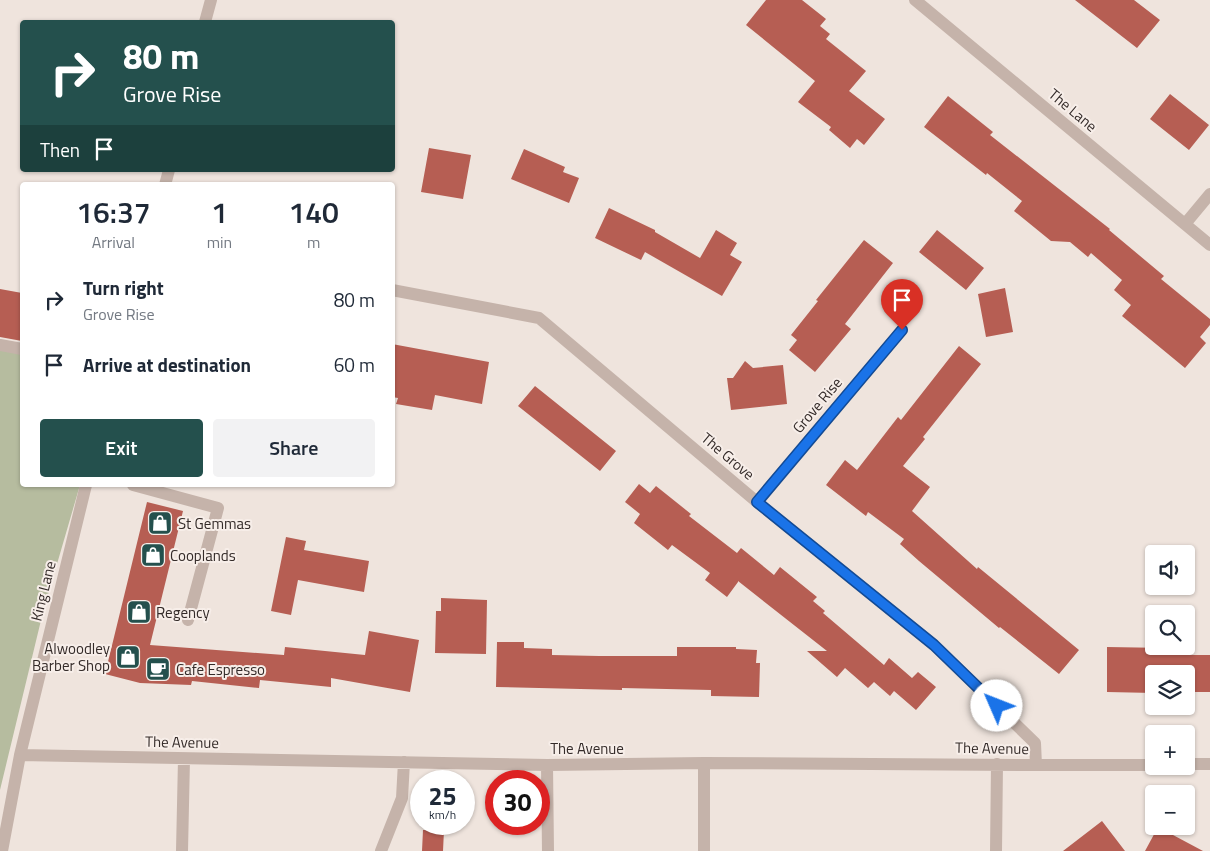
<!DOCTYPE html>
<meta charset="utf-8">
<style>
body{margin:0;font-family:"Titillium Web",sans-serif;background:#f2f2f3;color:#1f2937;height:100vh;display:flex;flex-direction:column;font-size:19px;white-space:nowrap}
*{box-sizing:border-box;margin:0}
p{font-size:16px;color:#747a83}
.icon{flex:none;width:28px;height:28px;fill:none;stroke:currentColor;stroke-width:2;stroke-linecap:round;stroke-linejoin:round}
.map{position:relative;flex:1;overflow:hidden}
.panel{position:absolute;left:20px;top:182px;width:375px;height:305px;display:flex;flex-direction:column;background:#fff;border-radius:5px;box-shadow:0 1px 4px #0004}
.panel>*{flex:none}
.guide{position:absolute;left:20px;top:20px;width:375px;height:152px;border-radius:5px;box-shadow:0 1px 4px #0004;background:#24504d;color:#fff;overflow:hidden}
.buttons{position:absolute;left:1145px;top:545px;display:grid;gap:10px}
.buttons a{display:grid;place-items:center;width:50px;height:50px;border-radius:5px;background:#fff;box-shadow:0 1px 4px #0004;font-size:25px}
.speed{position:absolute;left:410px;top:770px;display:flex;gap:10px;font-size:25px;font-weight:700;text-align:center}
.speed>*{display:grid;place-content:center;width:65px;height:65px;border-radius:50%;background:#fff;box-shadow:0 1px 4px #0004;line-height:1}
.speed small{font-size:12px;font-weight:400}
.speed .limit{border:8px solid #d22;background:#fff;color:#111}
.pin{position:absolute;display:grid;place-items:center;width:42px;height:42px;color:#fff;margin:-51px -21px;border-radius:50% 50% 50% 0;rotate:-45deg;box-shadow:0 0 5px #0007}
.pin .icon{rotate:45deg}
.me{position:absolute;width:55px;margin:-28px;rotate:314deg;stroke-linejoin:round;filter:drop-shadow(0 0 4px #0008)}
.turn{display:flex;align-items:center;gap:18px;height:105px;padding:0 20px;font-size:22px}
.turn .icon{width:65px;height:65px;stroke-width:2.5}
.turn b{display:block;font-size:35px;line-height:42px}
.then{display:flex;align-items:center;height:48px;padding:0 20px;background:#0003;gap:10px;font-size:19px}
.eta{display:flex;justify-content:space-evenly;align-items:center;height:85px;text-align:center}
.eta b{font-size:30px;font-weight:600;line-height:35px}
.primary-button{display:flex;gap:10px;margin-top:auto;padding:10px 20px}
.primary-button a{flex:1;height:58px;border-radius:5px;background:#24504d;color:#fff;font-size:20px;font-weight:600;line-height:58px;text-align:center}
.primary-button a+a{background:#f2f2f3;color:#1f2937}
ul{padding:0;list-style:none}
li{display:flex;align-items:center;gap:15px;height:65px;padding:0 20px}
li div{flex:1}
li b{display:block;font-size:19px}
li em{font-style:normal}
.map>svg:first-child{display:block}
.green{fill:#b6bc9f}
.building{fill:#b65e53}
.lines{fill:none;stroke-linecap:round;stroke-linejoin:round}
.minor{stroke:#c5b3aa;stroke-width:12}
.route-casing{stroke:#114b97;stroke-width:12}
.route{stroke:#1a73e8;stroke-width:9}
.labels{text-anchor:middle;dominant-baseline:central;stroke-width:4;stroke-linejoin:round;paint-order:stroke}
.street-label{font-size:15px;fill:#342b29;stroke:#f7eee9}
.poi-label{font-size:15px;fill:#342b29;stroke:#f7eee9;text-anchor:start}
</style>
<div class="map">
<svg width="1210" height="851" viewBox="0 0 1210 851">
<rect width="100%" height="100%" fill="#efe4dd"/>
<path class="green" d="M 0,345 L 22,349 L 22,485 L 80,485 L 43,612 L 0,790 Z"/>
<path class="building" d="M 766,0 L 802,0 L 826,19 L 820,26 L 830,34 L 826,39 L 866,71 L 849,91 L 885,119 L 864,145 L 857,139 L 850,148 L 829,130 L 831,127 L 798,102 L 815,81 L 746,25 Z
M 1075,0 L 1134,0 L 1160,20 L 1137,48 Z
M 1170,94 L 1209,125 L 1189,150 L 1150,119 Z
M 948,96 L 993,132 L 990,135 L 1110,229 L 1109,230 L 1164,276 L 1161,279 L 1210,319 L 1210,325 L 1200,337 L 1206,343 L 1185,368 L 1122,316 L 1131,305 L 1114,290 L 1122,280 L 1091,253 L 1088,257 L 1070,242 L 1051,241 L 1014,211 L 1022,201 L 987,173 L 986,175 L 924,127 Z
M 429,148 L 471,155 L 463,199 L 421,192 Z
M 524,149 L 565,167 L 563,172 L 579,178 L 569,203 L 511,179 Z
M 609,208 L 655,230 L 655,232 L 700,258 L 716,230 L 737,243 L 730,255 L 742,262 L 722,296 L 645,252 L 641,260 L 595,238 Z
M 937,230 L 984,268 L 966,290 L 919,252 Z
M 864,240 L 893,263 L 845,324 L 851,329 L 815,372 L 789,350 L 797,340 L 791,335 L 818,301 L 816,300 Z
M 1005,288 L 1013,332 L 986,337 L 978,294 Z
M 0,289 L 22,293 L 22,341 L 0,337 Z
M 392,344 L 489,362 L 482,404 L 435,395 L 432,410 L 396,404 L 398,398 L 392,397 Z
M 959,346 L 981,364 L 923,437 L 925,439 L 903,466 L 930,487 L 912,511 L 977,569 L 978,567 L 1079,650 L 1059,674 L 1000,627 L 999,628 L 919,561 L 900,544 L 904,539 L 868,512 L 866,516 L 826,485 L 845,460 L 857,470 L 898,417 L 901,420 Z
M 745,361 L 753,368 L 783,365 L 787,404 L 731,410 L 727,378 L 733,378 Z
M 535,386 L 616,451 L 600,471 L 518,406 Z
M 639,484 L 650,493 L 656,486 L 691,514 L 689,516 L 737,553 L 741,548 L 774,575 L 780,567 L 817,597 L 813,601 L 825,611 L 823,613 L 884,665 L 889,658 L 912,678 L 918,672 L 936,687 L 916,710 L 894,691 L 890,696 L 874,682 L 868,688 L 845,668 L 837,677 L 807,651 L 827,651 L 738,581 L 738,582 L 727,597 L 705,580 L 710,573 L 672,545 L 668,550 L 634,523 L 640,514 L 625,502 Z
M 147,502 L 183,511 L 150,645 L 284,655 L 285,647 L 365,655 L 369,631 L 419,640 L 410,692 L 331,678 L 331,687 L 260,680 L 259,688 L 192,681 L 191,685 L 140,683 L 105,674 Z
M 286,537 L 306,541 L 304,550 L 369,561 L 364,592 L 298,580 L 291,615 L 271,611 Z
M 441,598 L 487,600 L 486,654 L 435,653 L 436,611 L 441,611 Z
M 497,642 L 524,642 L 524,648 L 552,649 L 552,655 L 599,656 L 677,656 L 677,647 L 736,647 L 736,649 L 757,650 L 756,663 L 760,663 L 759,697 L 711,696 L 711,690 L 622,688 L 622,690 L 496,687 Z
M 1107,647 L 1168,648 L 1168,655 L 1210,655 L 1210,692 L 1186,692 L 1186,674 L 1154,674 L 1154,693 L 1107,692 Z
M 1102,821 L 1125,851 L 1063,851 Z
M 1158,827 L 1203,851 L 1145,851 Z
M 423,830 L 444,830 L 443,851 L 422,851 Z"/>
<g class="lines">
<path class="minor" d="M 915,0 L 1210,245
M 205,22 L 211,0
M 165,185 L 169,170
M 1185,224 L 1210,194
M 392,290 L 539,318 L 757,502 L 934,645 L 1035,743 L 1036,765
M 0,345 L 22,349
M 133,485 L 218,508 L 188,620
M 757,502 L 902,330
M 20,755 L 547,765 L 704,763 L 1036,765 L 1154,765
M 1186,764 L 1210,764
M 547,765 L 548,851
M 2,851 L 20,755 L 86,485
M 182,851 L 184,759
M 381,851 L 402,798 L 404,762
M 704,851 L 704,763
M 996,851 L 997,764"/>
</g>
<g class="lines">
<defs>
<path id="route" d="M 902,330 L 757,502 L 934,645 L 997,706"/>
</defs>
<use href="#route" class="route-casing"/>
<use href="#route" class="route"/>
</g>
<defs>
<symbol id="shop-square" viewBox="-11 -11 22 22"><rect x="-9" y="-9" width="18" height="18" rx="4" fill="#24504d" stroke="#f7eee9"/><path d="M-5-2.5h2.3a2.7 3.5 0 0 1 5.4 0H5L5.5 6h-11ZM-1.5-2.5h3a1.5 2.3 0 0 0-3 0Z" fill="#fff"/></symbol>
<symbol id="cafe-square" viewBox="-11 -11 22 22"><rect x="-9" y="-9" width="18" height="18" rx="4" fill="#24504d" stroke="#f7eee9"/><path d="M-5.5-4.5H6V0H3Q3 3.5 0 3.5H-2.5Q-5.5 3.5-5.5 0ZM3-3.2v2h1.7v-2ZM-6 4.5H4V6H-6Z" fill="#fff"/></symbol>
</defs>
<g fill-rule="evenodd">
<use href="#shop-square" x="146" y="509" width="28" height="28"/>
<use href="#shop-square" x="139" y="541" width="28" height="28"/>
<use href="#shop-square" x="125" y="598" width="28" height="28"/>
<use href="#shop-square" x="114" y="643" width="28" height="28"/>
<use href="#cafe-square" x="144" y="655" width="28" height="28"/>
</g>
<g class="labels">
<g class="street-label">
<text transform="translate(1073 110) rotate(40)">The Lane</text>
<text transform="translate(817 405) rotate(-50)">Grove Rise</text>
<text transform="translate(728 456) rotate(40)">The Grove</text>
<text transform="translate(43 591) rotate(-76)">King Lane</text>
<text transform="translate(182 742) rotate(1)">The Avenue</text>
<text x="587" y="748">The Avenue</text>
<text transform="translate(992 748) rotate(1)">The Avenue</text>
</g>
<g class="poi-label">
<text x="178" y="523">St Gemmas</text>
<text x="170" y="555">Cooplands</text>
<text x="156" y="612">Regency</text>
<text x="110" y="648" text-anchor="end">Alwoodley<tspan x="110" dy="17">Barber Shop</tspan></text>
<text x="176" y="669">Cafe Espresso</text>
</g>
</g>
</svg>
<div class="buttons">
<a><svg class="icon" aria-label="sound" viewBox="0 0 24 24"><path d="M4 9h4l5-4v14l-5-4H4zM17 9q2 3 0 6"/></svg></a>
<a><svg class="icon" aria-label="search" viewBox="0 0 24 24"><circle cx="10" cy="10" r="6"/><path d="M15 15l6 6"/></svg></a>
<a><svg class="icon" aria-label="layers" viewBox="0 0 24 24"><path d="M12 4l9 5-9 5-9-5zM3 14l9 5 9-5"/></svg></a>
<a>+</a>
<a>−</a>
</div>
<div class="speed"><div>25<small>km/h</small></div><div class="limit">30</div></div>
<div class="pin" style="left:902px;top:330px;background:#d93025"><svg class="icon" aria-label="arrive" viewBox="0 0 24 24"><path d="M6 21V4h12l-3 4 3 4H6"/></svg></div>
<svg class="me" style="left:997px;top:706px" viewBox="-20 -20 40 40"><circle r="19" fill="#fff"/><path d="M0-13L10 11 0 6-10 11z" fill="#1a73e8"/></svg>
<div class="guide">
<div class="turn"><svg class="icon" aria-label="right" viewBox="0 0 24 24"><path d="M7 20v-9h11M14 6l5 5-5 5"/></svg><div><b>80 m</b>Grove Rise</div></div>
<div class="then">Then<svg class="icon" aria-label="arrive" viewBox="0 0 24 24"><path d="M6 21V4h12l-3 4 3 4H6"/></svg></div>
</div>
<section class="panel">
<div class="eta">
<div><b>16:37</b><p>Arrival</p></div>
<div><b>1</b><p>min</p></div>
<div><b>140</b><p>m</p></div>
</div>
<ul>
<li><svg class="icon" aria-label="right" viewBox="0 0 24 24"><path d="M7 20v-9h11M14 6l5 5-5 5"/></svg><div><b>Turn right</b><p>Grove Rise</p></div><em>80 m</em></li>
<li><svg class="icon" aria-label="arrive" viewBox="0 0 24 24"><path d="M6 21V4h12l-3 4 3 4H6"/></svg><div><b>Arrive at destination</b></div><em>60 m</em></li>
</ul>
<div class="primary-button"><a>Exit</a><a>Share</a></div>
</section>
</div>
